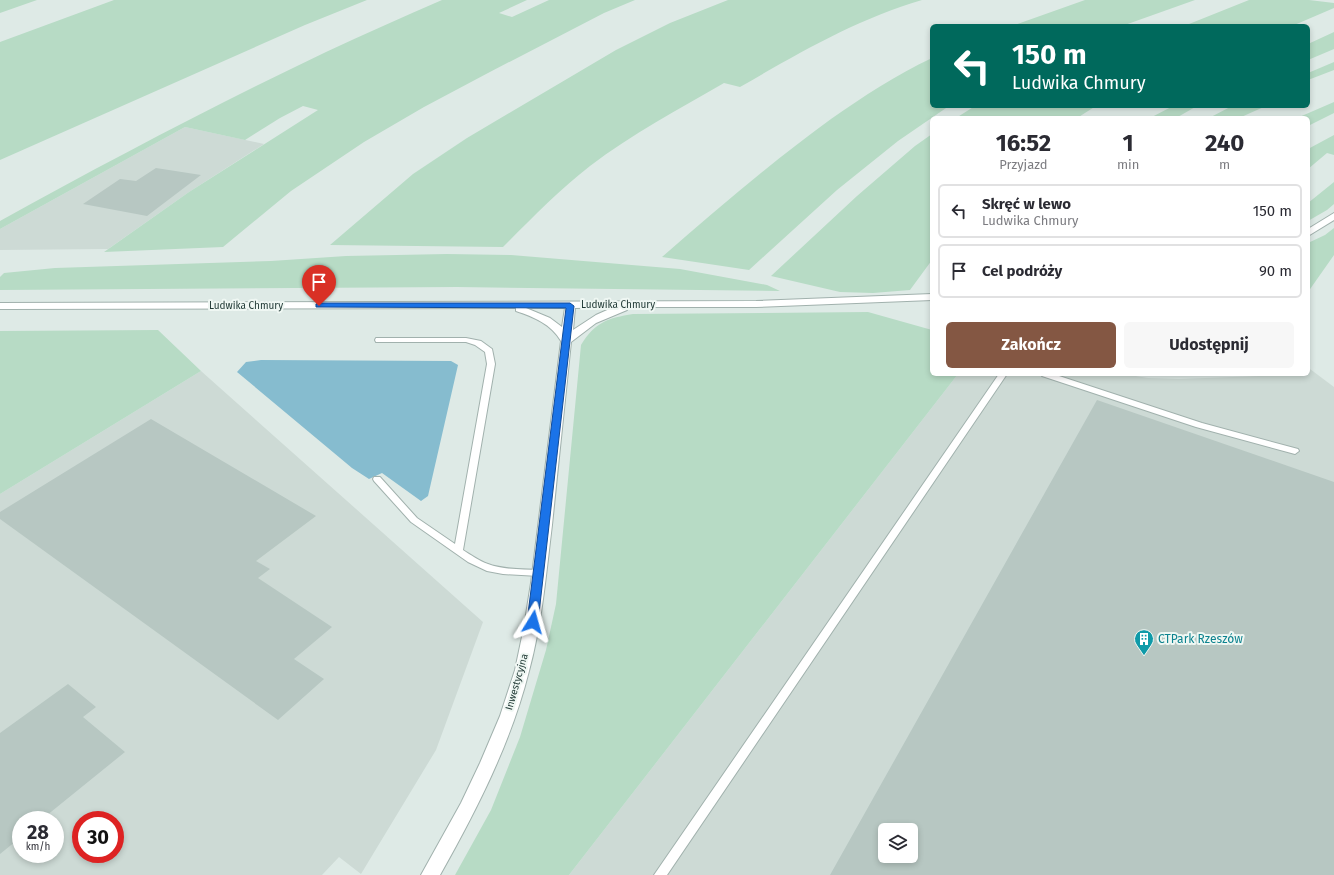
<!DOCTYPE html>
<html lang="pl">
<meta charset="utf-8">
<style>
body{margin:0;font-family:"Fira Sans",sans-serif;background:#f7f7f7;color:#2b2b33;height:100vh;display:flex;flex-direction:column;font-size:15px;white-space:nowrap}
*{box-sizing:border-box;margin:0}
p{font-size:13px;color:#7c7c81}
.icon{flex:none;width:22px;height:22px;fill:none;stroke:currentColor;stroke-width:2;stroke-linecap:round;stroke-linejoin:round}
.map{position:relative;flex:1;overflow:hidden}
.details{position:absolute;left:930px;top:116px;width:380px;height:260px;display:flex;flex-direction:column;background:#fff;border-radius:6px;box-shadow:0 2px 6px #0003}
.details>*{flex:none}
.hud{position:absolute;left:930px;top:24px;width:380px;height:84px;border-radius:6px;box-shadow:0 2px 6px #0003;background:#00695c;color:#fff;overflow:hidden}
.controls{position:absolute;left:878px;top:823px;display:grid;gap:8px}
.controls a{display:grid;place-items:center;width:40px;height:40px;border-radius:6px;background:#fff;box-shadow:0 2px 6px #0003;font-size:20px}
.speed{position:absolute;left:12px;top:811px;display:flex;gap:8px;font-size:20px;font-weight:700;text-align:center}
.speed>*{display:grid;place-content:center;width:52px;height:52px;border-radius:50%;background:#fff;box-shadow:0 2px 6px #0003;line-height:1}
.speed small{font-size:10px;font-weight:400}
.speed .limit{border:6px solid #d22;background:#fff;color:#111}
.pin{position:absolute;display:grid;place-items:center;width:34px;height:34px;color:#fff;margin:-41px -17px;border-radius:50% 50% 50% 0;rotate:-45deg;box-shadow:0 0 4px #0007}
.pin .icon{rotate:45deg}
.me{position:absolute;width:44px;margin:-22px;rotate:8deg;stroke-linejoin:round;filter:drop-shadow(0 0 3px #0008)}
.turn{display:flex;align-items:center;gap:14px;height:84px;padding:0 16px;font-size:18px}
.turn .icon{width:52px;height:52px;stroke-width:2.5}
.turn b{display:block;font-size:28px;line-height:34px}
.eta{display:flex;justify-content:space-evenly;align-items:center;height:68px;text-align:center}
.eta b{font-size:24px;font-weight:700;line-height:28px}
.cta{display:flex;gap:8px;margin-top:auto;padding:8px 16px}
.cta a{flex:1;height:46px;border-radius:6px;background:#845743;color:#fff;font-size:16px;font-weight:700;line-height:46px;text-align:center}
.cta a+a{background:#f7f7f7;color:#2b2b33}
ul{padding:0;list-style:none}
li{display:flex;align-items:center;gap:12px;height:54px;margin:0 8px 6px;padding:0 8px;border:2px solid #e1e1e2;border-radius:6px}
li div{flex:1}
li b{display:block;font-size:15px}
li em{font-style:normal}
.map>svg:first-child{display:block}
.built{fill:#cddad5;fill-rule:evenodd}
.green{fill:#b7dbc5}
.water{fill:#86bccf}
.building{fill:#b7c7c2;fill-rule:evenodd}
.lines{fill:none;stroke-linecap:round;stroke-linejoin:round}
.service-casing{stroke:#a1b1ad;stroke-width:2}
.minor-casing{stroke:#a1b1ad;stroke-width:2}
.service{fill:#fff;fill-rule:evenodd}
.minor{fill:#fff;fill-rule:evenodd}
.route{fill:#1a73e8;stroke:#114b97}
.labels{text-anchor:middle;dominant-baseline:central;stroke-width:4;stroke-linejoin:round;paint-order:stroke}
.street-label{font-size:10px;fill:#203935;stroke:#eff7f3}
.near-culture-label{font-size:12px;fill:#0d838f;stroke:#eff7f3;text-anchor:start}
</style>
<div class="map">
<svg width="1334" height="875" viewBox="0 0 1334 875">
<rect width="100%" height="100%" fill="#deeae6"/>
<path class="built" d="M 185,127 L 264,144 L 189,192 L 108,249 L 0,250 L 0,229 Z
M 1310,369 L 1334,387 L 1334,875 L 569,875 L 958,374 L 1123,374 L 1148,378 L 1179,379 L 1308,374 L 1308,370 ZM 885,830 L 911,830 L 911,856 L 885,856 Z
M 201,371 L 483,622 L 436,750 L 361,874 L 339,857 L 322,875 L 0,875 L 0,494 ZM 21,820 L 55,820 L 55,854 L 21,854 ZM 81,820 L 115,820 L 115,854 L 81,854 Z"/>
<path class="green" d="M 0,0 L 37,0 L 0,13 Z
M 114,0 L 367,0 L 305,25 L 0,160 L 0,42 Z
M 442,0 L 527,0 L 499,13 L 512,17 L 549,0 L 635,0 L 604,13 L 488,73 L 424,107 L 364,142 L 291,191 L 223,247 L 104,252 L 189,192 L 318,110 L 303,106 L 280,118 L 245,140 L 185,127 L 0,229 L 0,221 C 107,162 215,105 326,52 C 364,34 403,17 442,0 Z
M 728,0 L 922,0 C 857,19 799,53 740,87 L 724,83 C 679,109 632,134 590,166 C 559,190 531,219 503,247 L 330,245 L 413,174 L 467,138 L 616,50 L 670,23 Z
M 1085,0 L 1195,0 L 1122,26 L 1012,26 Z
M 1249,0 L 1309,0 L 1334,3 L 1334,8 L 1292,26 L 1184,26 Z
M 1334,32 L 1334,49 L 1308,60 L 1308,44 Z
M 932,58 L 932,106 L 949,106 L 898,141 L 837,190 L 749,270 L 662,257 C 717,209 772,162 831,119 C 864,96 896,75 932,58 Z
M 1334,62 L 1334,70 L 1308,80 L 1308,73 Z
M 1334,102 L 1334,113 L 1308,126 L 1308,118 L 1297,118 Z
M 975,106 L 1096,106 L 1077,118 L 956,118 Z
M 1173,106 L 1197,106 L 1176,118 L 1150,118 Z
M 1232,106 L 1266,106 L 1239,118 L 1209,118 Z
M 932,134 L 932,260 L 910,290 L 873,293 L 840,292 L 771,276 L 857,196 L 915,146 Z
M 1334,135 L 1334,155 L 1327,153 L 1308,169 L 1308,149 Z
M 1334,182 L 1334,204 L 1327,210 L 1308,221 L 1308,203 Z
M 1334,228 L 1334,255 L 1308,292 L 1308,243 L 1325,235 Z
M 447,254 L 511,255 L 680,269 L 767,285 L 780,291 L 457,287 L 0,290 L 0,277 L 4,273 L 55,268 L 271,261 L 346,256 Z
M 868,312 L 932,330 L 932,374 L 958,374 L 569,875 L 455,875 L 491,810 L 520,737 L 546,650 L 556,604 L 581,345 C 595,322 608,318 633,314 Z
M 158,330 L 201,371 L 0,494 L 0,331 Z"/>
<path class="water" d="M 261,360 L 451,361 L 458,365 L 428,496 L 421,501 L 382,473 L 369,479 L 352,468 L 237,372 L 246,362 Z"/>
<path class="building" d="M 156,168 L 201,175 L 147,216 L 83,204 L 120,179 L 136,181 Z
M 1097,400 L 1334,482 L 1334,875 L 830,875 ZM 885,830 L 911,830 L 911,856 L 885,856 Z
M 151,419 L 316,516 L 256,561 L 270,569 L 258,578 L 332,627 L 294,659 L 324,679 L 278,720 L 0,519 L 0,512 Z
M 68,684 L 96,707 L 83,717 L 125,752 L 41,820 L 21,820 L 21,837 L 0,854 L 0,733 Z"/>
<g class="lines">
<defs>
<path id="service" d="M 376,338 L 466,338 L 481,341 L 492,349 L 495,364 L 463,550 C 471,555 479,561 488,564 C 503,570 523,569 539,570 L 542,571 L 544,573 L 542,575 L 539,576 L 503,574 L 487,571 L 468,562 L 411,522 L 374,481 L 373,479 L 374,477 L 380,477 L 417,518 L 455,544 L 487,364 L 485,352 L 475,345 L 466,342 L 376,342 L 375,340 Z
M 999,374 L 1007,374 L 667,875 L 654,875 Z
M 1041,374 L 1053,374 L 1202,423 L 1298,449 L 1299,451 L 1295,454 L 1196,427 L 1042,376 Z"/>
<path id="minor" d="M 1334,213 L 1334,220 L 1308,236 L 1308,229 Z
M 932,294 L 932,300 L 756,307 L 628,307 L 627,310 L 596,323 L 571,342 C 565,403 558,464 552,525 C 546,574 542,623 529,671 C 511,743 476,811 440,875 L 421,875 L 461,803 L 480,763 L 500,716 L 515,670 L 524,627 L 531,583 L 561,341 C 551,324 534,317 516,311 L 516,308 L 0,309 L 0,303 L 756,301 ZM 614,307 L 596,315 L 573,330 L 575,308 ZM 526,308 L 565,308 L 562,327 L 550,318 Z"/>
</defs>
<use href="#service" class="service-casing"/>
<use href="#minor" class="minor-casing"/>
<use href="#service" class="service"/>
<use href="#minor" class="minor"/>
</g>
<path class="route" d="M 319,303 L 570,303 L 574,306 L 538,622 L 537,625 L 533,626 L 529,625 L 527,622 L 566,308 L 316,307 L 316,304 Z"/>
<defs>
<symbol id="building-pin" viewBox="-11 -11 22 30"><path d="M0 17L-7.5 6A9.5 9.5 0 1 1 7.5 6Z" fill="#0f9aa8" stroke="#eff7f3"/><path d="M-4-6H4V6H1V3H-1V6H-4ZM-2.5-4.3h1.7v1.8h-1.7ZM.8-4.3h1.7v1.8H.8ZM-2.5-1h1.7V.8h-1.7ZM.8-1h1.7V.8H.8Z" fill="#fff"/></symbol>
</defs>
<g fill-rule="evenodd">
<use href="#building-pin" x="1133" y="628" width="22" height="30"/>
</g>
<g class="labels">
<g class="street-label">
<text x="618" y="305">Ludwika Chmury</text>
<text x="246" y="306">Ludwika Chmury</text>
<text transform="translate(517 682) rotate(-74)">Inwestycyjna</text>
</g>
<g class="near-culture-label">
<text x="1158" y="639">CTPark Rzeszów</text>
</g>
</g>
</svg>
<div class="controls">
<a><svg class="icon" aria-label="layers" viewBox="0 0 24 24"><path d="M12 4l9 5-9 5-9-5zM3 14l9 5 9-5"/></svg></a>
</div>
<div class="speed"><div>28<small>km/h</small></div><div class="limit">30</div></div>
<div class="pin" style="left:319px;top:306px;background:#d93025"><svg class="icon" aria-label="arrive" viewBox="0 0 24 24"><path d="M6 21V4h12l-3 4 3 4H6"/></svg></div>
<svg class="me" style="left:533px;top:622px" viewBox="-20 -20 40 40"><path d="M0-17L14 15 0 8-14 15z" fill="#1a73e8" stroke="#fff" stroke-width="4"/></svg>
<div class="hud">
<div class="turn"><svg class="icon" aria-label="left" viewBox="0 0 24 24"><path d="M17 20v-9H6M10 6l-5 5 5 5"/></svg><div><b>150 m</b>Ludwika Chmury</div></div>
</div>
<section class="details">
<div class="eta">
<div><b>16:52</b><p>Przyjazd</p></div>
<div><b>1</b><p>min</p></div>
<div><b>240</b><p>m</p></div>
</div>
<ul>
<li><svg class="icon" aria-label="left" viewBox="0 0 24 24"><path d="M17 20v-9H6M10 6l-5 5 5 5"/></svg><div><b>Skręć w lewo</b><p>Ludwika Chmury</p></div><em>150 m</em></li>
<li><svg class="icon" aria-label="arrive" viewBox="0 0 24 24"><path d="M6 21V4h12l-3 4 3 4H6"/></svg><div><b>Cel podróży</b></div><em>90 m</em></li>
</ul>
<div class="cta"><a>Zakończ</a><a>Udostępnij</a></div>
</section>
</div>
